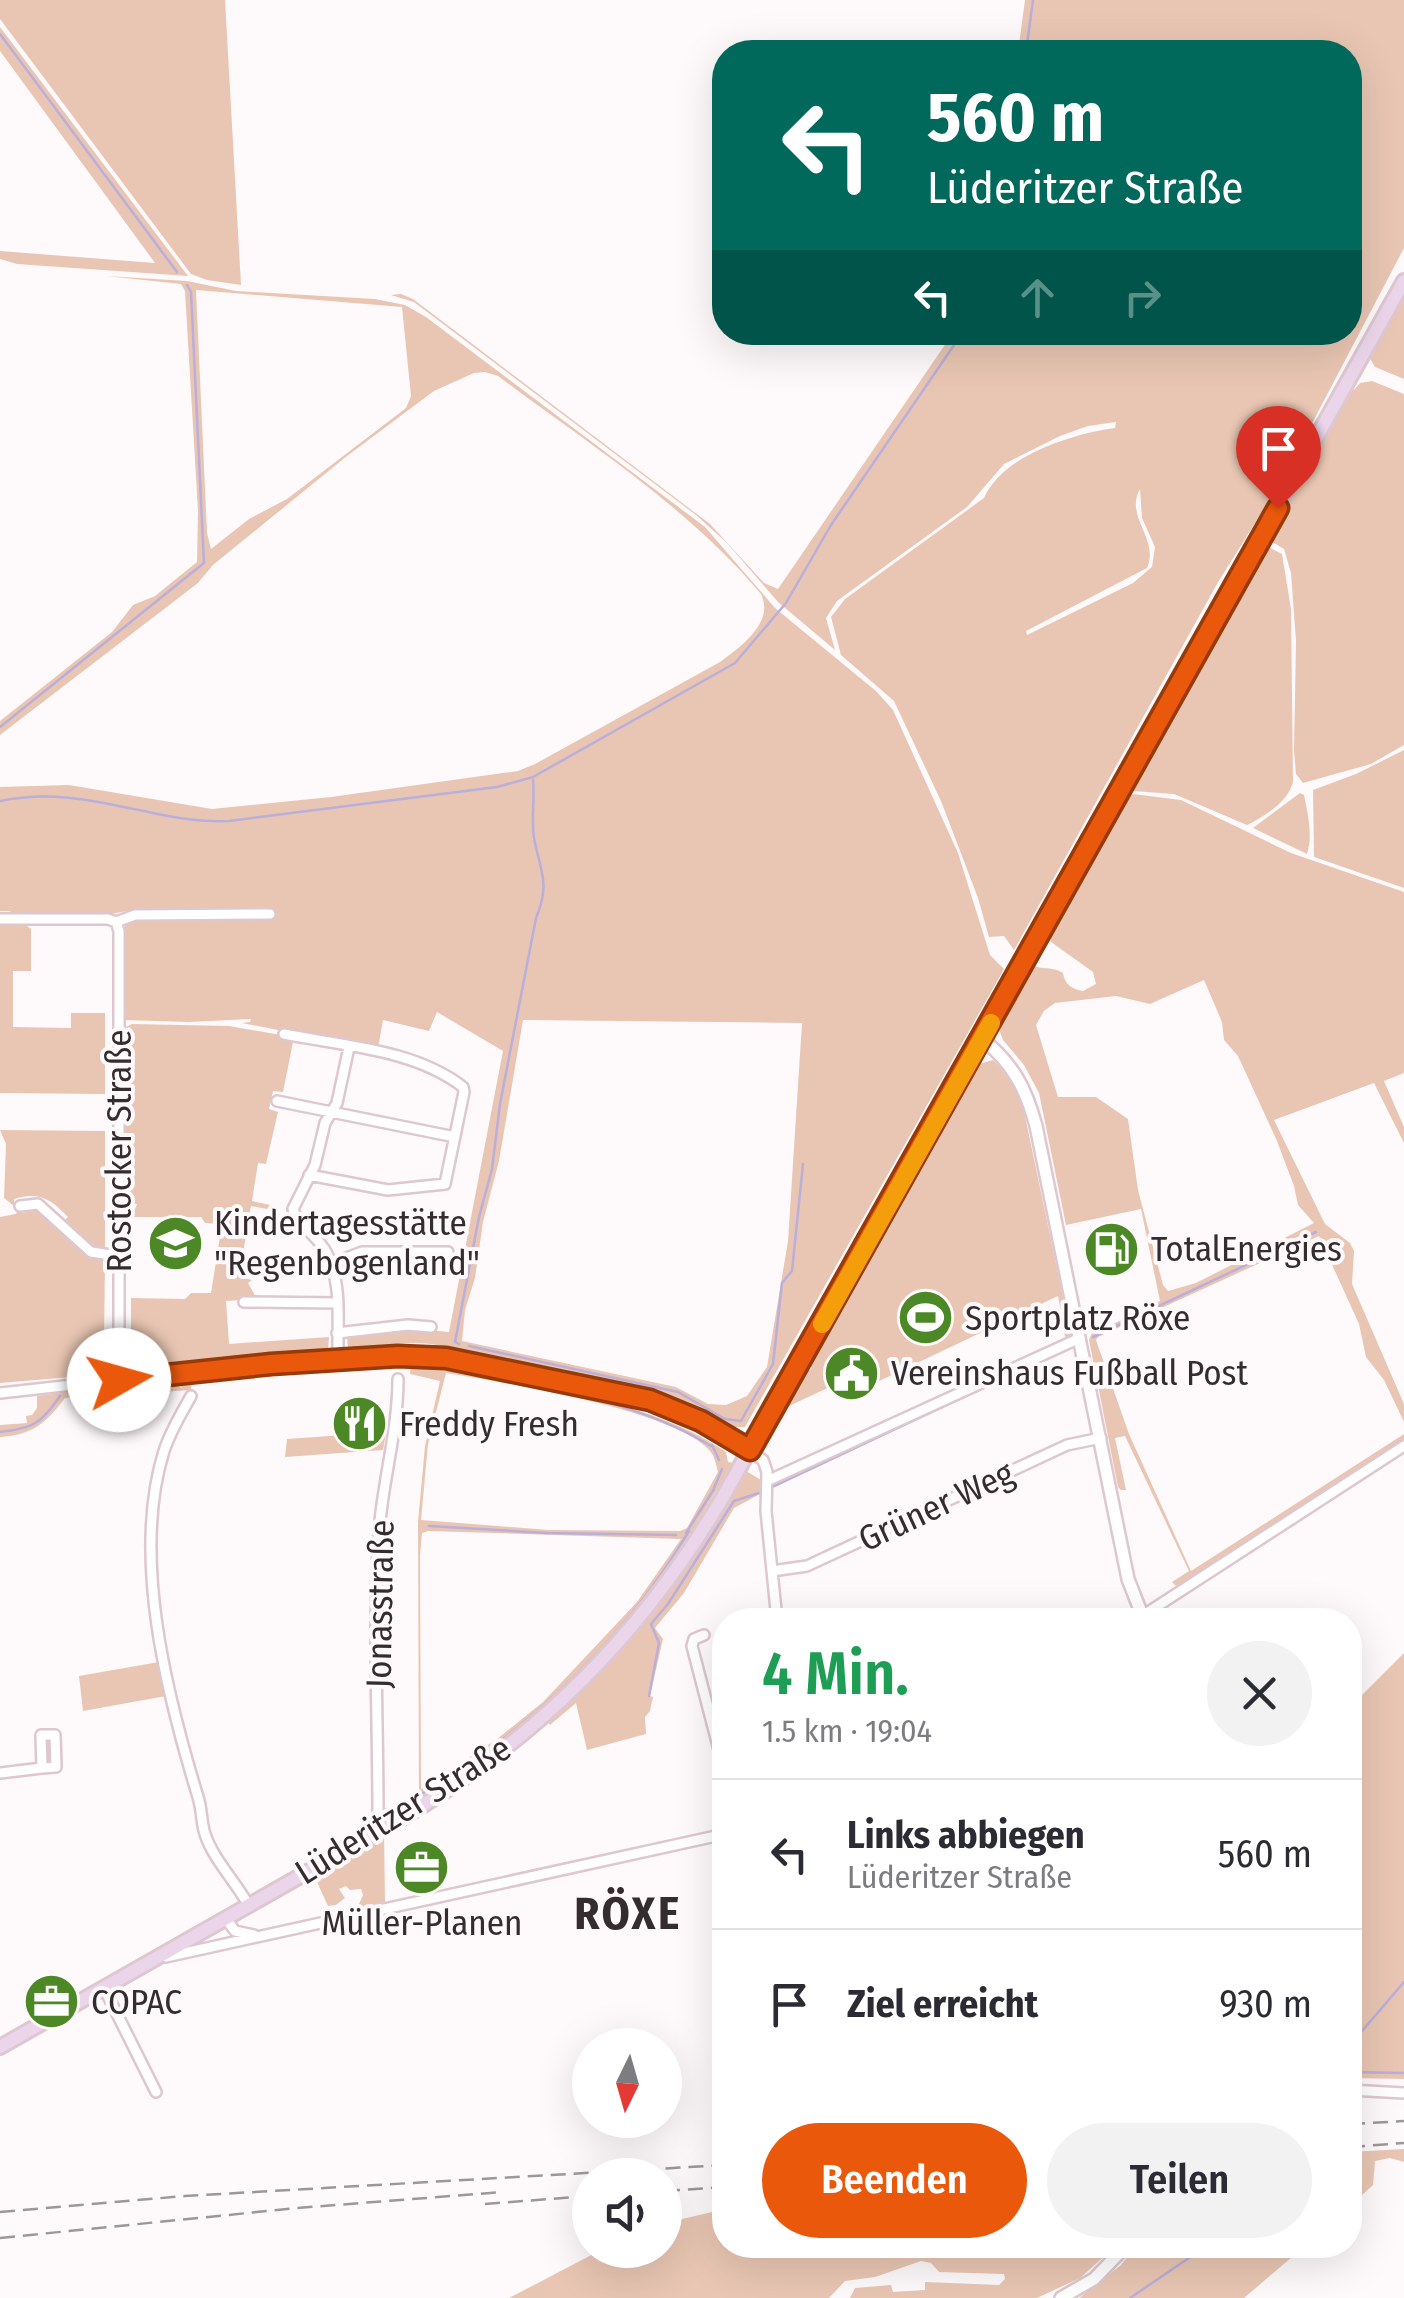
<!DOCTYPE html>
<html lang="de">
<meta charset="utf-8">
<style>
body{margin:0;font-family:"Fira Sans Condensed",sans-serif;background:#f2f2f3;color:#2b2b33;height:100vh;display:flex;flex-direction:column;font-size:38px;white-space:nowrap}
*{box-sizing:border-box;margin:0}
p{font-size:32px;color:#7c7c81}
.icon{flex:none;width:55px;height:55px;fill:none;stroke:currentColor;stroke-width:2;stroke-linecap:round;stroke-linejoin:round}
.map{position:relative;flex:1;overflow:hidden}
.drawer{position:absolute;left:712px;top:1608px;width:650px;height:650px;display:flex;flex-direction:column;background:#fff;border-radius:40px;box-shadow:0 10px 40px #0002}
.drawer>*{flex:none}
.guide{position:absolute;left:712px;top:40px;width:650px;height:305px;border-radius:40px;box-shadow:0 10px 40px #0002;background:#00695c;color:#fff;overflow:hidden}
.needle{width:65px;rotate:185deg}
.buttons{position:absolute;left:572px;top:2028px;display:grid;gap:20px}
.buttons a{display:grid;place-items:center;width:110px;height:110px;border-radius:50%;background:#fff;box-shadow:0 10px 40px #0002;font-size:50px}
.pin{position:absolute;display:grid;place-items:center;width:85px;height:85px;color:#fff;margin:-102px -42px;border-radius:50% 50% 50% 0;rotate:-45deg;box-shadow:0 0 10px #0007}
.pin .icon{rotate:45deg}
.me{position:absolute;width:110px;margin:-55px;rotate:83deg;stroke-linejoin:round;filter:drop-shadow(0 0 8px #0008)}
.turn{display:flex;align-items:center;gap:35px;height:210px;padding:0 50px;font-size:45px}
.turn .icon{width:130px;height:130px;stroke-width:2.5}
.turn b{display:block;font-size:70px;line-height:85px}
.lanes{display:flex;align-items:center;height:95px;padding:0 50px;background:#0003;justify-content:center;gap:50px;direction:ltr}
.lanes .off{opacity:.35}
.round{display:grid;place-items:center;flex:none;width:105px;height:105px;border-radius:52px;background:#f2f2f3}
.headline{display:flex;align-items:center;justify-content:space-between;height:170px;padding:0 50px}
h1{font-size:60px;font-weight:600;line-height:75px;color:#1e9e55}
.primary-button{display:flex;gap:20px;margin-top:auto;padding:20px 50px}
.primary-button a{flex:1;height:115px;border-radius:60px;background:#ea580c;color:#fff;font-size:40px;font-weight:600;line-height:115px;text-align:center}
.primary-button a+a{background:#f2f2f3;color:#2b2b33}
ul{padding:0;list-style:none}
li{display:flex;align-items:center;gap:30px;height:150px;padding:0 50px;border-top:2px solid #e1e1e2}
li div{flex:1}
li b{display:block;font-size:38px}
li em{font-style:normal}
.map>svg:first-child{display:block}
.green{fill:#e9c6b3;fill-rule:evenodd}
.lines{fill:none;stroke-linecap:round;stroke-linejoin:round}
.stream{stroke:#baaeda;stroke-width:2.5}
.minor-casing{stroke:#dec7cf;stroke-width:14}
.tertiary-casing{stroke:#dec7cf;stroke-width:16}
.secondary-casing{stroke:#dec7cf;stroke-width:18}
.minor{stroke:#fff;stroke-width:9}
.tertiary{stroke:#fff;stroke-width:11}
.secondary{stroke:#ead5eb;stroke-width:12}
.rail{stroke:#9e9799;stroke-width:2.5;stroke-dasharray:15 8;stroke-linecap:butt}
.route-casing{stroke:#983908;stroke-width:25}
.route{stroke:#ea580c;stroke-width:18}
.slow{stroke:#f59e0b;stroke-width:18}
.labels{text-anchor:middle;dominant-baseline:central;stroke-width:8;stroke-linejoin:round;paint-order:stroke}
.street-label{font-size:35px;fill:#352c2f;stroke:#fef9fb}
.poi-label{font-size:35px;fill:#352c2f;stroke:#fef9fb;text-anchor:start}
.district-label{font-size:45px;font-weight:bold;letter-spacing:2.5px;fill:#352c2f;stroke:#fef9fb}
</style>
<div class="map">
<svg width="1404" height="2298" viewBox="0 0 1404 2298">
<rect width="100%" height="100%" fill="#fef9fb"/>
<path class="green" d="M 0,0 L 225,0 L 241,285 L 207,280 L 191,274 L 0,19 Z
M 1025,0 L 1404,0 L 1404,248 L 1286,473 L 1217,584 L 1014,950 L 1004,936 L 989,937 L 978,898 L 941,801 L 894,701 L 841,655 L 831,617 L 845,599 L 984,498 C 1003,455 1072,434 1115,428 L 1116,422 L 1088,426 L 1060,436 L 1004,464 L 967,507 L 837,601 L 826,618 L 835,650 L 778,602 L 727,543 L 696,515 L 414,302 L 391,295 L 401,294 L 413,299 L 710,524 L 764,583 L 778,589 L 953,333 L 1350,332 L 1350,52 L 1018,52 ZM 1140,489 L 1142,518 L 1155,547 L 1152,567 L 1133,583 L 1027,635 L 1026,631 L 1147,568 C 1160,539 1124,517 1140,489 Z
M 0,27 L 188,276 L 17,264 L 0,259 L 0,251 L 155,263 L 0,51 Z
M 106,276 L 187,281 L 236,291 L 375,299 L 405,305 L 426,317 L 705,527 L 775,608 L 876,691 L 893,710 L 958,853 L 990,955 L 1004,969 L 745,1427 L 735,1427 L 689,1404 L 641,1389 L 437,1345 C 407,1339 378,1348 348,1349 L 347,1335 L 406,1328 L 449,1332 L 503,1051 L 437,1012 L 429,1031 L 383,1020 L 379,1043 L 374,1049 L 242,1023 L 250,1022 L 251,1019 L 189,1022 L 124,1020 L 122,930 L 130,919 L 271,912 L 127,911 L 100,916 L 10,916 L 10,911 L 0,911 L 0,787 L 69,785 L 212,809 L 331,797 L 518,771 L 535,764 L 720,662 C 740,647 775,623 761,594 C 688,507 589,444 498,376 L 485,372 L 474,373 L 434,391 L 347,456 L 213,565 L 198,583 L 0,735 L 0,721 L 112,632 L 133,605 L 155,596 L 197,562 L 198,511 L 185,291 L 181,284 ZM 196,290 L 402,307 L 411,396 L 406,408 L 287,499 L 249,519 L 211,549 L 207,533 ZM 523,1020 L 802,1023 L 788,1241 L 767,1367 L 747,1396 L 726,1405 L 708,1404 L 676,1387 L 462,1341 L 465,1310 L 475,1278 L 483,1222 L 499,1161 Z
M 1404,298 L 1404,379 L 1375,367 L 1369,357 L 1399,299 Z
M 1372,381 L 1404,394 L 1404,745 L 1371,764 L 1303,783 L 1296,774 L 1294,750 L 1296,641 L 1291,573 L 1284,549 L 1269,540 L 1269,534 L 1305,468 L 1309,466 L 1311,457 L 1348,389 L 1354,390 L 1360,383 Z
M 1251,537 L 1014,967 L 1010,965 L 1240,552 Z
M 1263,544 L 1282,554 L 1291,609 L 1293,782 C 1288,802 1265,816 1247,825 L 1174,794 L 1133,791 L 1129,786 Z
M 1404,750 L 1404,888 L 1314,857 L 1313,790 L 1356,774 Z
M 1300,793 L 1304,795 C 1308,814 1313,836 1307,854 L 1253,828 Z
M 1133,794 L 1181,800 L 1291,853 L 1404,892 L 1404,1073 L 1384,1081 L 1404,1127 L 1404,1143 L 1374,1083 L 1274,1120 L 1325,1224 L 1350,1243 L 1354,1251 L 1352,1284 L 1404,1404 L 1404,1422 L 1384,1380 L 1366,1357 L 1359,1324 L 1319,1236 L 1098,1337 L 1096,1340 L 1129,1434 L 1191,1571 L 1404,1434 L 1404,1439 L 1177,1587 L 1172,1582 L 1189,1571 L 1125,1436 L 1115,1438 L 1126,1490 L 1121,1490 L 1118,1487 L 1089,1340 L 1093,1330 L 1095,1333 L 1160,1301 L 1141,1209 L 1066,1225 L 1039,1093 L 1024,1065 L 1003,1040 L 997,1024 L 1032,965 C 1042,970 1052,966 1063,973 C 1065,985 1072,989 1083,991 L 1096,984 L 1093,972 L 1051,942 L 1049,931 L 1119,803 ZM 1204,980 L 1222,1022 L 1224,1040 L 1238,1056 L 1277,1141 L 1294,1186 L 1298,1205 L 1314,1223 L 1196,1283 L 1168,1291 L 1163,1285 L 1138,1190 L 1128,1119 L 1096,1097 L 1058,1097 L 1036,1025 L 1044,1011 L 1055,1003 L 1116,996 L 1150,1004 Z
M 0,925 L 27,926 L 31,929 L 31,971 L 13,971 L 13,1027 L 71,1028 L 71,1013 L 105,1013 L 105,1094 L 0,1093 Z
M 980,1018 L 985,1022 L 759,1420 L 751,1425 Z
M 132,1024 L 229,1026 L 281,1035 L 281,1040 L 293,1042 L 283,1092 L 273,1091 L 269,1109 L 278,1112 L 266,1164 L 258,1163 L 252,1201 L 270,1205 L 267,1209 L 251,1206 L 239,1277 L 252,1280 L 248,1283 L 257,1299 L 226,1301 L 229,1344 L 329,1337 L 328,1351 L 131,1369 L 131,1298 L 185,1299 L 191,1293 L 211,1293 L 222,1224 L 205,1223 L 201,1217 L 132,1217 L 137,1204 L 122,1203 L 122,1029 Z
M 993,1060 L 1010,1076 L 1021,1097 L 1071,1335 L 1065,1337 L 1058,1296 L 854,1393 L 847,1379 L 789,1406 L 782,1419 L 782,1414 L 803,1376 L 812,1368 L 807,1363 L 968,1073 L 979,1064 Z
M 0,1130 L 105,1131 L 105,1248 L 97,1251 L 74,1234 L 64,1221 L 68,1217 C 51,1199 39,1191 14,1199 L 14,1206 L 4,1198 L 6,1144 Z
M 35,1205 L 105,1258 L 104,1343 L 112,1344 L 112,1366 L 107,1374 L 0,1383 L 0,1217 L 16,1214 L 18,1209 L 22,1213 L 33,1211 Z
M 411,1366 C 456,1368 499,1378 543,1387 C 608,1401 669,1414 726,1452 L 728,1462 L 733,1463 L 659,1586 L 588,1668 L 524,1727 L 460,1774 L 389,1817 L 381,1809 L 395,1806 L 419,1793 L 418,1522 L 425,1446 L 440,1381 L 410,1374 ZM 446,1373 C 502,1382 675,1410 710,1451 C 715,1457 716,1465 718,1472 L 687,1528 L 680,1531 L 549,1530 L 421,1520 L 428,1444 ZM 428,1531 L 681,1539 L 637,1602 L 543,1702 L 497,1739 L 421,1789 L 420,1555 L 422,1533 Z
M 191,1381 L 191,1390 L 65,1398 C 46,1423 33,1435 0,1437 L 0,1425 L 27,1423 L 26,1416 L 32,1415 L 37,1408 L 37,1396 L 127,1385 L 130,1388 L 175,1383 L 183,1389 L 178,1383 Z
M 386,1432 L 383,1450 L 285,1457 L 287,1439 Z
M 746,1471 L 761,1480 L 760,1494 L 734,1508 L 684,1593 L 655,1628 L 663,1639 L 650,1696 L 653,1697 L 650,1711 L 645,1717 L 646,1734 L 587,1750 L 576,1703 L 550,1725 L 547,1720 C 629,1648 690,1565 746,1471 Z
M 1404,1653 L 1404,2079 L 1350,2078 L 1350,1707 Z
M 159,1662 L 166,1696 L 83,1711 L 79,1676 Z
M 384,1833 L 385,1902 L 362,1907 L 359,1904 L 363,1895 L 361,1889 L 350,1890 L 346,1886 L 339,1889 L 345,1898 L 336,1905 L 328,1906 L 317,1882 L 310,1884 L 306,1879 Z
M 1404,2149 L 1404,2162 L 1390,2158 L 1375,2161 L 1373,2185 L 1350,2206 L 1350,2152 Z
M 725,2209 L 725,2245 L 1117,2245 L 1080,2278 L 1037,2298 L 850,2298 L 855,2288 L 891,2285 L 893,2292 L 925,2290 L 925,2282 L 999,2285 L 1005,2279 L 1004,2274 L 939,2272 L 931,2263 L 921,2261 L 875,2277 L 845,2281 L 829,2298 L 509,2298 L 601,2250 L 665,2250 L 665,2223 Z
M 1137,2245 L 1306,2245 L 1244,2298 L 1079,2298 L 1121,2265 Z"/>
<g class="lines">
<path class="stream" d="M 0,34 L 177,272
M 1026,52 L 1033,0
M 0,727 L 204,563 L 191,292 L 187,285
M 0,801 C 84,783 150,824 229,821 L 497,787 L 533,777 L 735,663 L 786,603 L 831,525 L 963,332
M 1093,1337 L 1316,1232
M 459,1344 L 455,1342 L 479,1217 L 492,1169 L 500,1104 L 536,918 C 551,883 540,871 534,838 C 531,819 535,799 533,780
M 469,1346 L 678,1392 L 725,1419
M 454,1371 C 541,1387 634,1399 711,1446
M 725,1419 L 741,1421 L 773,1364 L 782,1283 L 792,1271 L 803,1164
M 0,1432 C 33,1428 41,1424 60,1396
M 712,1445 L 719,1460
M 772,1487 L 1010,1375
M 714,1488 L 722,1469
M 734,1501 L 759,1493
M 429,1526 L 547,1533 L 676,1535
M 686,1533 L 714,1489
M 649,1696 L 659,1643 L 651,1624 L 668,1604 L 734,1501
M 395,1809 C 514,1745 620,1648 689,1531
M 1350,2045 L 1404,1982
M 1350,2072 L 1404,2073
M 1130,2298 L 1208,2245"/>
<defs>
<path id="minor" d="M 0,919 L 108,919 L 116,922 L 135,915 L 270,914
M 116,922 L 119,931 L 119,1380
M 284,1034 C 343,1046 414,1049 463,1087 L 464,1092 L 445,1184 L 388,1190 L 309,1175
M 277,1101 L 455,1137
M 20,1206 L 38,1204 L 91,1252 L 118,1256
M 331,1264 L 362,1252 L 448,1252
M 244,1302 L 337,1303
M 337,1333 L 408,1325 L 431,1327
M 338,1360 C 337,1325 343,1283 326,1252 C 318,1236 298,1226 293,1209 L 315,1165 L 325,1123 L 337,1103 L 349,1047
M 0,1393 L 245,1366 L 422,1357 L 482,1364 L 651,1400 L 701,1421 L 763,1460 L 767,1472 L 766,1511 L 777,1620
M 191,1396 C 181,1414 170,1432 164,1451 C 131,1556 167,1695 198,1797 C 202,1809 201,1822 205,1834 C 213,1859 236,1882 249,1906
M 767,1481 L 1080,1338
M 772,1571 L 807,1566 L 1067,1445 L 1101,1438
M 1136,1620 L 1404,1446
M 704,1635 L 694,1639 L 692,1646 L 725,1773
M 41,1735 L 55,1735 L 56,1767 L 42,1768 Z
M 0,1773 L 42,1768
M 384,1828 L 378,1814 C 378,1720 373,1625 379,1531 C 383,1480 398,1430 398,1379
M 226,1919 L 235,1931 L 254,1935
M 166,1957 L 725,1834
M 104,1988 L 156,2092
M 1350,2090 L 1404,2093"/>
<path id="tertiary" d="M 982,1039 C 1013,1063 1026,1089 1036,1126 L 1128,1579 L 1144,1620
M 1061,2298 L 1094,2279 L 1127,2245"/>
<path id="secondary" d="M 0,2047 L 404,1817 C 541,1735 641,1635 723,1497 L 1404,281"/>
</defs>
<use href="#minor" class="minor-casing"/>
<use href="#tertiary" class="tertiary-casing"/>
<use href="#secondary" class="secondary-casing"/>
<use href="#minor" class="minor"/>
<use href="#tertiary" class="tertiary"/>
<use href="#secondary" class="secondary"/>
<path class="rail" d="M 1350,2124 L 1404,2121
M 1350,2147 L 1404,2143
M 665,2191 L 725,2187
M 485,2204 L 590,2196
M 0,2212 L 185,2196 L 725,2165
M 0,2238 L 297,2208 L 503,2192"/>
</g>
<g class="lines">
<defs>
<path id="route" d="M 119,1380 L 271,1364 L 398,1356 L 446,1358 L 650,1400 L 701,1421 L 750,1450 L 1278,508"/>
</defs>
<use href="#route" class="route-casing"/>
<use href="#route" class="route"/>
<path class="slow" d="M 822,1324 L 991,1023"/>
</g>
<defs>
<symbol id="school-disc" viewBox="-11 -11 22 22"><circle r="9.5" fill="#4d8826" stroke="#fef9fb"/><path d="M0-5L7-2L0 1L-7-2ZM-4 1L0 2.5L4 1V4Q0 6-4 4Z" fill="#fff"/></symbol>
<symbol id="fuel-disc" viewBox="-11 -11 22 22"><circle r="9.5" fill="#4d8826" stroke="#fef9fb"/><path d="M-5.5-6h7V0h2V4h1.3V-2.5L3-4.5l.8-.8L6-3V5H2.5V1h-1V6h-7ZM-4.2-4.7v3.2H.2V-4.7Z" fill="#fff"/></symbol>
<symbol id="stadium-disc" viewBox="-11 -11 22 22"><circle r="9.5" fill="#4d8826" stroke="#fef9fb"/><path d="M0-5a6.5 5 0 1 0 0 10a6.5 5 0 1 0 0-10ZM-3.5-1.8h7v3.6h-7Z" fill="#fff"/></symbol>
<symbol id="civic-disc" viewBox="-11 -11 22 22"><circle r="9.5" fill="#4d8826" stroke="#fef9fb"/><path d="M-.6-6.5H3V-4.5H.6V-3L4-1V1h2V6H-6V1h2V-1L-.6-3ZM-1.2 2.5V6h2.4V2.5Z" fill="#fff"/></symbol>
<symbol id="restaurant-disc" viewBox="-11 -11 22 22"><circle r="9.5" fill="#4d8826" stroke="#fef9fb"/><path d="M-5-6h1v4h1v-4h1v4h1v-4h1v5L-1.5 .5V6h-2V.5L-5-1ZM5-6V6H3V1.5H1.5Q1.5-4 5-6Z" fill="#fff"/></symbol>
<symbol id="office-disc" viewBox="-11 -11 22 22"><circle r="9.5" fill="#4d8826" stroke="#fef9fb"/><path d="M-6-3h4V-5.5h4V-3h4V5H-6ZM-1-4.5V-3h2v-1.5ZM-6 0V1H6V0Z" fill="#fff"/></symbol>
</defs>
<g fill-rule="evenodd">
<use href="#school-disc" x="144" y="1212" width="63" height="63"/>
<use href="#fuel-disc" x="1080" y="1218" width="63" height="63"/>
<use href="#stadium-disc" x="894" y="1286" width="63" height="63"/>
<use href="#civic-disc" x="820" y="1342" width="63" height="63"/>
<use href="#restaurant-disc" x="328" y="1392" width="63" height="63"/>
<use href="#office-disc" x="390" y="1836" width="63" height="63"/>
<use href="#office-disc" x="20" y="1970" width="63" height="63"/>
</g>
<g class="labels">
<g class="street-label">
<text transform="translate(119 1151) rotate(-90)">Rostocker Straße</text>
<text transform="translate(936 1506) rotate(-25)">Grüner Weg</text>
<text transform="translate(380 1604) rotate(-89)">Jonasstraße</text>
<text transform="translate(403 1810) rotate(-32)">Lüderitzer Straße</text>
</g>
<g class="poi-label">
<text x="214" y="1223">Kindertagesstätte<tspan x="214" dy="40">"Regenbogenland"</tspan></text>
<text x="1151" y="1249">TotalEnergies</text>
<text x="965" y="1318">Sportplatz Röxe</text>
<text x="891" y="1373">Vereinshaus Fußball Post</text>
<text x="399" y="1424">Freddy Fresh</text>
<text x="422" y="1923" text-anchor="middle">Müller-Planen</text>
<text x="91" y="2002">COPAC</text>
</g>
<g class="district-label">
<text x="628" y="1914">RÖXE</text>
</g>
</g>
</svg>
<div class="buttons">
<a><svg class="needle" viewBox="-14 -14 28 28"><path d="M0-13l5 13h-10z" fill="#e53935"/><path d="M0 13l5-13h-10z" fill="#7c7c81"/></svg></a>
<a><svg class="icon" aria-label="sound" viewBox="0 0 24 24"><path d="M4 9h4l5-4v14l-5-4H4zM17 9q2 3 0 6"/></svg></a>
</div>
<div class="pin" style="left:1278px;top:508px;background:#d93025"><svg class="icon" aria-label="arrive" viewBox="0 0 24 24"><path d="M6 21V4h12l-3 4 3 4H6"/></svg></div>
<svg class="me" style="left:119px;top:1380px" viewBox="-20 -20 40 40"><circle r="19" fill="#fff"/><path d="M0-13L10 11 0 6-10 11z" fill="#ea580c"/></svg>
<div class="guide">
<div class="turn"><svg class="icon" aria-label="left" viewBox="0 0 24 24"><path d="M17 20v-9H6M10 6l-5 5 5 5"/></svg><div><b>560 m</b>Lüderitzer Straße</div></div>
<div class="lanes"><svg class="icon" aria-label="left" viewBox="0 0 24 24"><path d="M17 20v-9H6M10 6l-5 5 5 5"/></svg><svg class="icon off" aria-label="ahead" viewBox="0 0 24 24"><path d="M12 20V5M6 11l6-6 6 6"/></svg><svg class="icon off" aria-label="right" viewBox="0 0 24 24"><path d="M7 20v-9h11M14 6l5 5-5 5"/></svg></div>
</div>
<section class="drawer">
<div class="headline"><div><h1>4 Min.</h1><p>1.5 km · 19:04</p></div><a class="round"><svg class="icon" aria-label="close" viewBox="0 0 24 24"><path d="M6 6l12 12M18 6L6 18"/></svg></a></div>
<ul>
<li><svg class="icon" aria-label="left" viewBox="0 0 24 24"><path d="M17 20v-9H6M10 6l-5 5 5 5"/></svg><div><b>Links abbiegen</b><p>Lüderitzer Straße</p></div><em>560 m</em></li>
<li><svg class="icon" aria-label="arrive" viewBox="0 0 24 24"><path d="M6 21V4h12l-3 4 3 4H6"/></svg><div><b>Ziel erreicht</b></div><em>930 m</em></li>
</ul>
<div class="primary-button"><a>Beenden</a><a>Teilen</a></div>
</section>
</div>
